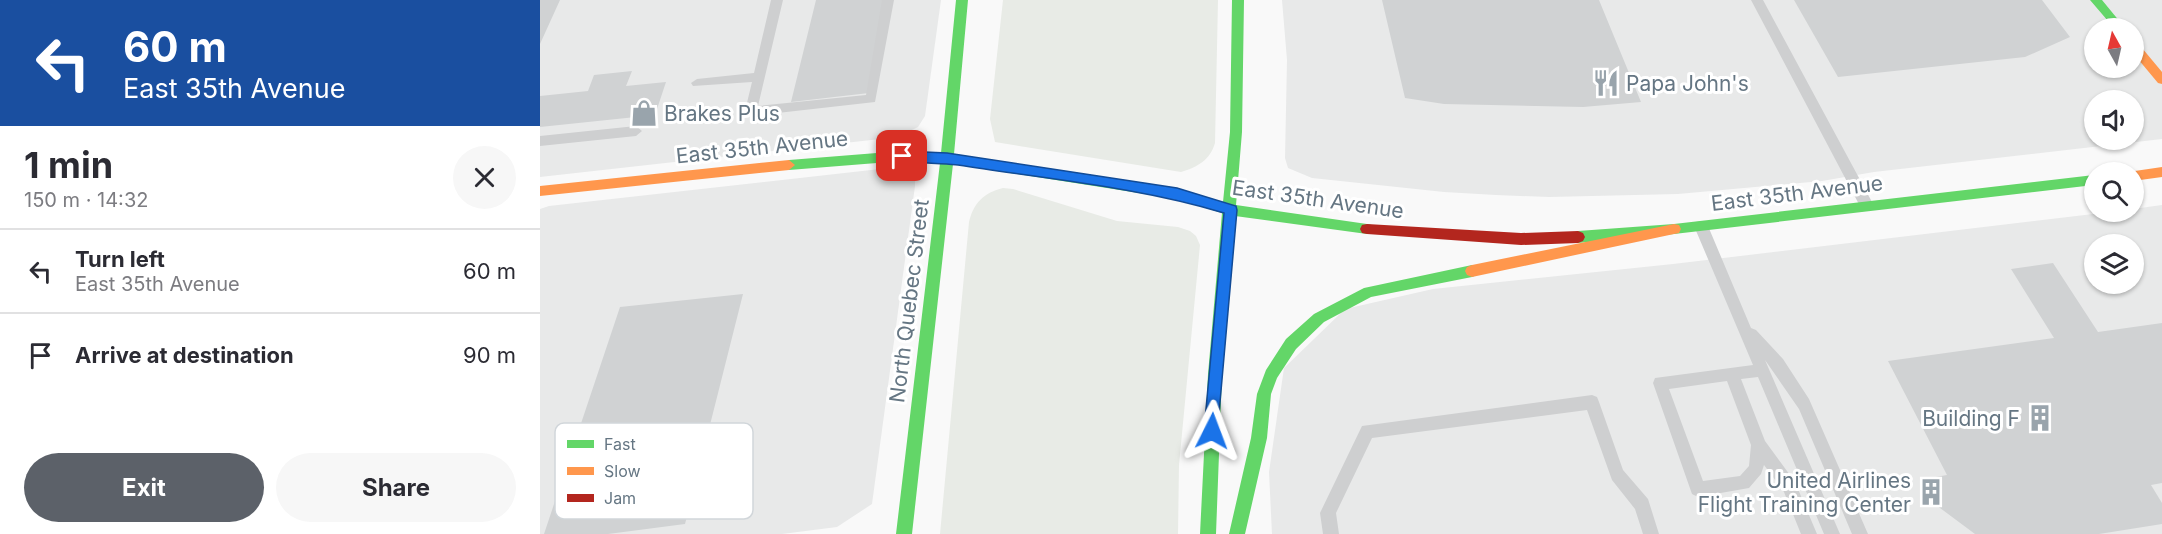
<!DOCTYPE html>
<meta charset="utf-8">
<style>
body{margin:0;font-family:Inter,sans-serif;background:#f7f7f7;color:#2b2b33;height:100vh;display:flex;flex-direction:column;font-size:22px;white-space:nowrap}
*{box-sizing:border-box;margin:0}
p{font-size:20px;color:#7c7c81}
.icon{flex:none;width:33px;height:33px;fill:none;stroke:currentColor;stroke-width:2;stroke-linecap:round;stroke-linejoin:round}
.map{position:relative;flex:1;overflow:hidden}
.panel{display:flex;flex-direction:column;background:#fff;width:540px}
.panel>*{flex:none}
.banner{background:#1a4fa0;color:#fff;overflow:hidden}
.needle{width:39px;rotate:352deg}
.fabs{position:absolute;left:1544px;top:18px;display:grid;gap:12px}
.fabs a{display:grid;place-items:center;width:60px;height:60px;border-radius:50%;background:#fff;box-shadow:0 2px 4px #0004;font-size:30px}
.pin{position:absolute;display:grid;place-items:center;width:51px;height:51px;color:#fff;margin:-26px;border-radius:12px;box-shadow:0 3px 9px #0006}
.me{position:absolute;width:66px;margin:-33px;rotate:3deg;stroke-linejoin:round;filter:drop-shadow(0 0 4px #0008)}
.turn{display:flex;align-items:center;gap:21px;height:126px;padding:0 24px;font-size:27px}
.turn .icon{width:78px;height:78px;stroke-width:2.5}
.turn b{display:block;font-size:42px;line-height:51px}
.round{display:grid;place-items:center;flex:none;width:63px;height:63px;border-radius:32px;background:#f7f7f7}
.headline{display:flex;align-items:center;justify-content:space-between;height:102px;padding:0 24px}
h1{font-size:36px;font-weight:700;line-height:45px}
.cta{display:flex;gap:12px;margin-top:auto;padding:12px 24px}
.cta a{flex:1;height:69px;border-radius:36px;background:#5c6169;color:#fff;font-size:24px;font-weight:700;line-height:69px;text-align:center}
.cta a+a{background:#f7f7f7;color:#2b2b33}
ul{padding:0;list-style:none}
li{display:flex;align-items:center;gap:18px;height:84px;padding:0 24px;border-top:2px solid #e1e1e2}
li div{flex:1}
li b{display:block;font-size:22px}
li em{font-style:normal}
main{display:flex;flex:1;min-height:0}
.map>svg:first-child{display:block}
.built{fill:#e8e9e9;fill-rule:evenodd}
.green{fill:#e8ebe6}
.building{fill:#d0d2d3}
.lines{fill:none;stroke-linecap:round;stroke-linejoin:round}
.lane{fill:#cecfd0;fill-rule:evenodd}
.fast{fill:#63d668;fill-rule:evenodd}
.slow{fill:#ff974d;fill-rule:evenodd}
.jam{fill:#b3261e;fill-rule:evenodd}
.route{fill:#1a73e8;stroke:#114b97;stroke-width:1.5}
.labels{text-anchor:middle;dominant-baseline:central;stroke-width:6;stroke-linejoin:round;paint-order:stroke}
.poi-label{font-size:21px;fill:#657683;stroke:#fff;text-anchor:start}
.street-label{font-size:21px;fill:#657683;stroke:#fff}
.key{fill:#fff;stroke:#d1d6da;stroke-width:1.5}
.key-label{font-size:16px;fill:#657683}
</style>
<main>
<section class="panel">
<div class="banner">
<div class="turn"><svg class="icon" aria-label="left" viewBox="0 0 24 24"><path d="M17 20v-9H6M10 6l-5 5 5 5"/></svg><div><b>60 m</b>East 35th Avenue</div></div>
</div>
<div class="headline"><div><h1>1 min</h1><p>150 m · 14:32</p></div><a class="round"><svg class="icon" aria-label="close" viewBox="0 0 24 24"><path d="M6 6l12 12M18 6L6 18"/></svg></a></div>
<ul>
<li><svg class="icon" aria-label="left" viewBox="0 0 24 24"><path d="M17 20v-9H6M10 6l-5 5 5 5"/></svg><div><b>Turn left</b><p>East 35th Avenue</p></div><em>60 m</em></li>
<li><svg class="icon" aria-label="arrive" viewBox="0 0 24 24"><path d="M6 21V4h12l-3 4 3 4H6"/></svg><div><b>Arrive at destination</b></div><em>90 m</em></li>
</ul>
<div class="cta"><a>Exit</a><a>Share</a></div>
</section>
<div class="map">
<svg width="1622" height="534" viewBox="0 0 1622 534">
<rect width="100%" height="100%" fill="#f9f9f9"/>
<path class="built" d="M 0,0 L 401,0 L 385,116 L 378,127 L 358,137 L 0,177 Z
M 742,0 L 1622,0 L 1622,139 L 1334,172 L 1282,181 L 1138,194 L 1009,197 L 956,195 L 904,192 L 772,178 L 748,168 L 745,158 L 747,60 ZM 1554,28 L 1593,28 L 1593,68 L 1554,68 ZM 1554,100 L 1593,100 L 1593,140 L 1554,140 Z
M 340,169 L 355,169 L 372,174 L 375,178 L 375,186 L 332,504 L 297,527 L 242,534 L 0,534 L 0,209 L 9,206 Z
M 1622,205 L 1622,534 L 732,534 L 729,472 L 744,368 L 805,309 L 893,289 L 1133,264 L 1570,212 L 1593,212 L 1593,209 ZM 1554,244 L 1593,244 L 1593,284 L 1554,284 Z"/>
<path class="green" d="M 463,0 L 678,0 L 675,143 C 670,160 658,167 641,172 L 455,142 L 450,119 Z
M 463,188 L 473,189 L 577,221 L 638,227 L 650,231 L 656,236 L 660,245 L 639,465 L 638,534 L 400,534 L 429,222 C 434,202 444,193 463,188 Z"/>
<path class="building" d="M 0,0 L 20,0 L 0,44 Z
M 276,0 L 345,0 L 329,93 L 251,102 Z
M 842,0 L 1059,0 L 1101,102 L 1043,107 L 904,104 L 865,98 Z
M 1254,0 L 1502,0 L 1530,37 L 1485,57 L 1298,77 Z
M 92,71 L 86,86 L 126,82 L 115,115 L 0,127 L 0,96 L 48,91 L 54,75 Z
M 1513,263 L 1558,332 L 1622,323 L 1622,483 L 1611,485 L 1622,503 L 1622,524 L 1559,534 L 1435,534 L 1396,505 L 1384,479 L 1407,475 L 1348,361 L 1514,338 L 1471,269 Z
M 203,294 L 145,524 L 68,534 L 4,534 L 80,307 Z"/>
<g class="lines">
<path class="lane" d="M 231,0 L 243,0 L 218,106 L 326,95 L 342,0 L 354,0 L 335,102 L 211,116 L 205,111 L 212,82 L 153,86 L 151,83 L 157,79 L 214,73 Z
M 1211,0 L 1223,0 L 1332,202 L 1333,206 L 1332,210 L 1322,210 Z
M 96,126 L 102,131 L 96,136 L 0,146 L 0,136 Z
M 1161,221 L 1166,222 L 1168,226 L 1211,328 L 1216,330 L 1243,359 L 1269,399 L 1328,534 L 1312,534 L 1259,409 L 1225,360 L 1300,534 L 1284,534 L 1218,377 L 1201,379 L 1225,441 L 1255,482 L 1277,534 L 1261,534 L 1244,492 L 1224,465 L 1221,474 L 1209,488 L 1158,497 L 1152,494 L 1113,383 L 1115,378 L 1213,365 L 1154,226 L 1156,222 ZM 1187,381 L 1211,445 L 1209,466 L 1200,476 L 1163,481 L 1129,389 Z
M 1052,395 L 1057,397 L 1059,402 L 1083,470 L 1108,499 L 1119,534 L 1103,534 L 1095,509 L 1072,480 L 1047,410 L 832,438 L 796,513 L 799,534 L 783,534 L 780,513 L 822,426 Z"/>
<path class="fast" d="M 416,0 L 428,0 L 414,154 L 637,189 L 683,202 L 690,132 L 692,0 L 704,0 L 702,132 L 696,205 L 827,224 L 832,225 L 834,229 L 832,233 L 827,234 L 695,216 L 682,374 L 676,534 L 660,534 L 668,374 L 682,213 L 637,199 L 413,164 L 372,534 L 356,534 L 400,163 L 362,161 L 249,170 L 243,165 L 249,160 L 362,151 L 401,153 Z
M 1550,0 L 1562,0 L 1585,28 L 1574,28 Z
M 1554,175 L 1554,185 L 1134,234 L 1038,243 L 1033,241 L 1031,237 L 1033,233 L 1038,231 L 1134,224 Z
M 932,265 L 937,267 L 939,271 L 937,275 L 932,277 L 831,297 L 784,322 L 756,349 L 737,378 L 731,394 L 727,438 L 705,534 L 689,534 L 711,438 L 717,394 L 726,370 L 746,339 L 774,314 L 824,288 Z"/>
<path class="slow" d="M 1593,41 L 1597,42 L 1622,72 L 1622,84 L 1618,83 L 1593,53 Z
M 249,160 L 255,165 L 249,170 L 0,196 L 0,186 Z
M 1622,167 L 1622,177 L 1593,181 L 1593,172 L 1588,172 Z
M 1134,224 L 1139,225 L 1141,229 L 1139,233 L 1134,234 L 932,277 L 927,275 L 925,271 L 927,267 L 932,265 Z"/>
<path class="jam" d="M 827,224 L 981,233 L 1038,231 L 1043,233 L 1045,237 L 1043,241 L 1038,243 L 981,245 L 827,234 L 822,233 L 820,229 L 822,225 Z"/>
</g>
<path class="route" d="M 362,151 L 407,153 L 637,188 L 696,206 L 697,210 L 677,436 L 672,438 L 666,436 L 664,431 L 684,213 C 598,187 506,179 418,165 C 405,163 361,164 356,156 Z"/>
<defs>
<symbol id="restaurant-bare" viewBox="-9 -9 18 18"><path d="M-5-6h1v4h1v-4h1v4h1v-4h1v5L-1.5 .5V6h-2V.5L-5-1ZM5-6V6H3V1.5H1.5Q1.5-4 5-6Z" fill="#99a4ac" stroke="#fff" stroke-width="2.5" paint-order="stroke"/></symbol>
<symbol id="shop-bare" viewBox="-9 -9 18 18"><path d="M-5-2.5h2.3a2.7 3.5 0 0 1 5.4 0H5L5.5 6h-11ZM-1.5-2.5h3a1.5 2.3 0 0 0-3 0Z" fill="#99a4ac" stroke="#fff" stroke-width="2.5" paint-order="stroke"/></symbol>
<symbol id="building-bare" viewBox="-9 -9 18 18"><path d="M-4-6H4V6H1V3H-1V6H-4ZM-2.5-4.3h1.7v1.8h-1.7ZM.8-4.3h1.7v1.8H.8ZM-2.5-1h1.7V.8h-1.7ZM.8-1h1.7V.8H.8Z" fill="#99a4ac" stroke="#fff" stroke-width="2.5" paint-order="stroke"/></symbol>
</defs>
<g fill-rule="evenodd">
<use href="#restaurant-bare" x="1047" y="64" width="38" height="38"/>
<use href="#shop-bare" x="85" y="94" width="38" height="38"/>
<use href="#building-bare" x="1481" y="399" width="38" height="38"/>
<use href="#building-bare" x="1372" y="473" width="38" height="38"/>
</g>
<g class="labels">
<g class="poi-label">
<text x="1086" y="83">Papa John's</text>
<text x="124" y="113">Brakes Plus</text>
<text x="1480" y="418" text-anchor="end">Building F</text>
<text x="1371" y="480" text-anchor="end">United Airlines<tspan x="1371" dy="24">Flight Training Center</tspan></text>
</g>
<g class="street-label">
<text transform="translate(222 147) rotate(-6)">East 35th Avenue</text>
<text transform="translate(1257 193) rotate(-7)">East 35th Avenue</text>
<text transform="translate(778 199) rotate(8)">East 35th Avenue</text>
<text transform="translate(369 301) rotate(-83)">North Quebec Street</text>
</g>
</g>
<rect x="15" y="423" width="198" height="96" rx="9" class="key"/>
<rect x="27" y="440" width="27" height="8" fill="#63d668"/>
<rect x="27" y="467" width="27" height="8" fill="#ff974d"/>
<rect x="27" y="494" width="27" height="8" fill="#b3261e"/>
<g class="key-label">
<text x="64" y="450">Fast</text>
<text x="64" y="477">Slow</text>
<text x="64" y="504">Jam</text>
</g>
</svg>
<div class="fabs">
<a><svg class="needle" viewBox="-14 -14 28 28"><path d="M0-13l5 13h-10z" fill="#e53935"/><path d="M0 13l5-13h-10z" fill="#7c7c81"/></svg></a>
<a><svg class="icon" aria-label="sound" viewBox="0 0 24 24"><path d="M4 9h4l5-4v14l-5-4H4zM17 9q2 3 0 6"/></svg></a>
<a><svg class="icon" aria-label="search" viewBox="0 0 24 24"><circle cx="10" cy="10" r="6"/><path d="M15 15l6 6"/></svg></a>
<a><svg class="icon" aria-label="layers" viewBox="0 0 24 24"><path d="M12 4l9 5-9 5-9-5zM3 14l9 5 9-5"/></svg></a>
</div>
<div class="pin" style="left:362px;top:156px;background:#d93025"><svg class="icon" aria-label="arrive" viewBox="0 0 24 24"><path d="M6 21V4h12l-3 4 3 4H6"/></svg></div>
<svg class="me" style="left:672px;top:431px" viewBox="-20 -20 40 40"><path d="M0-17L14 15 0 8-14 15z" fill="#1a73e8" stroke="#fff" stroke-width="4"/></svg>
</div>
</main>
